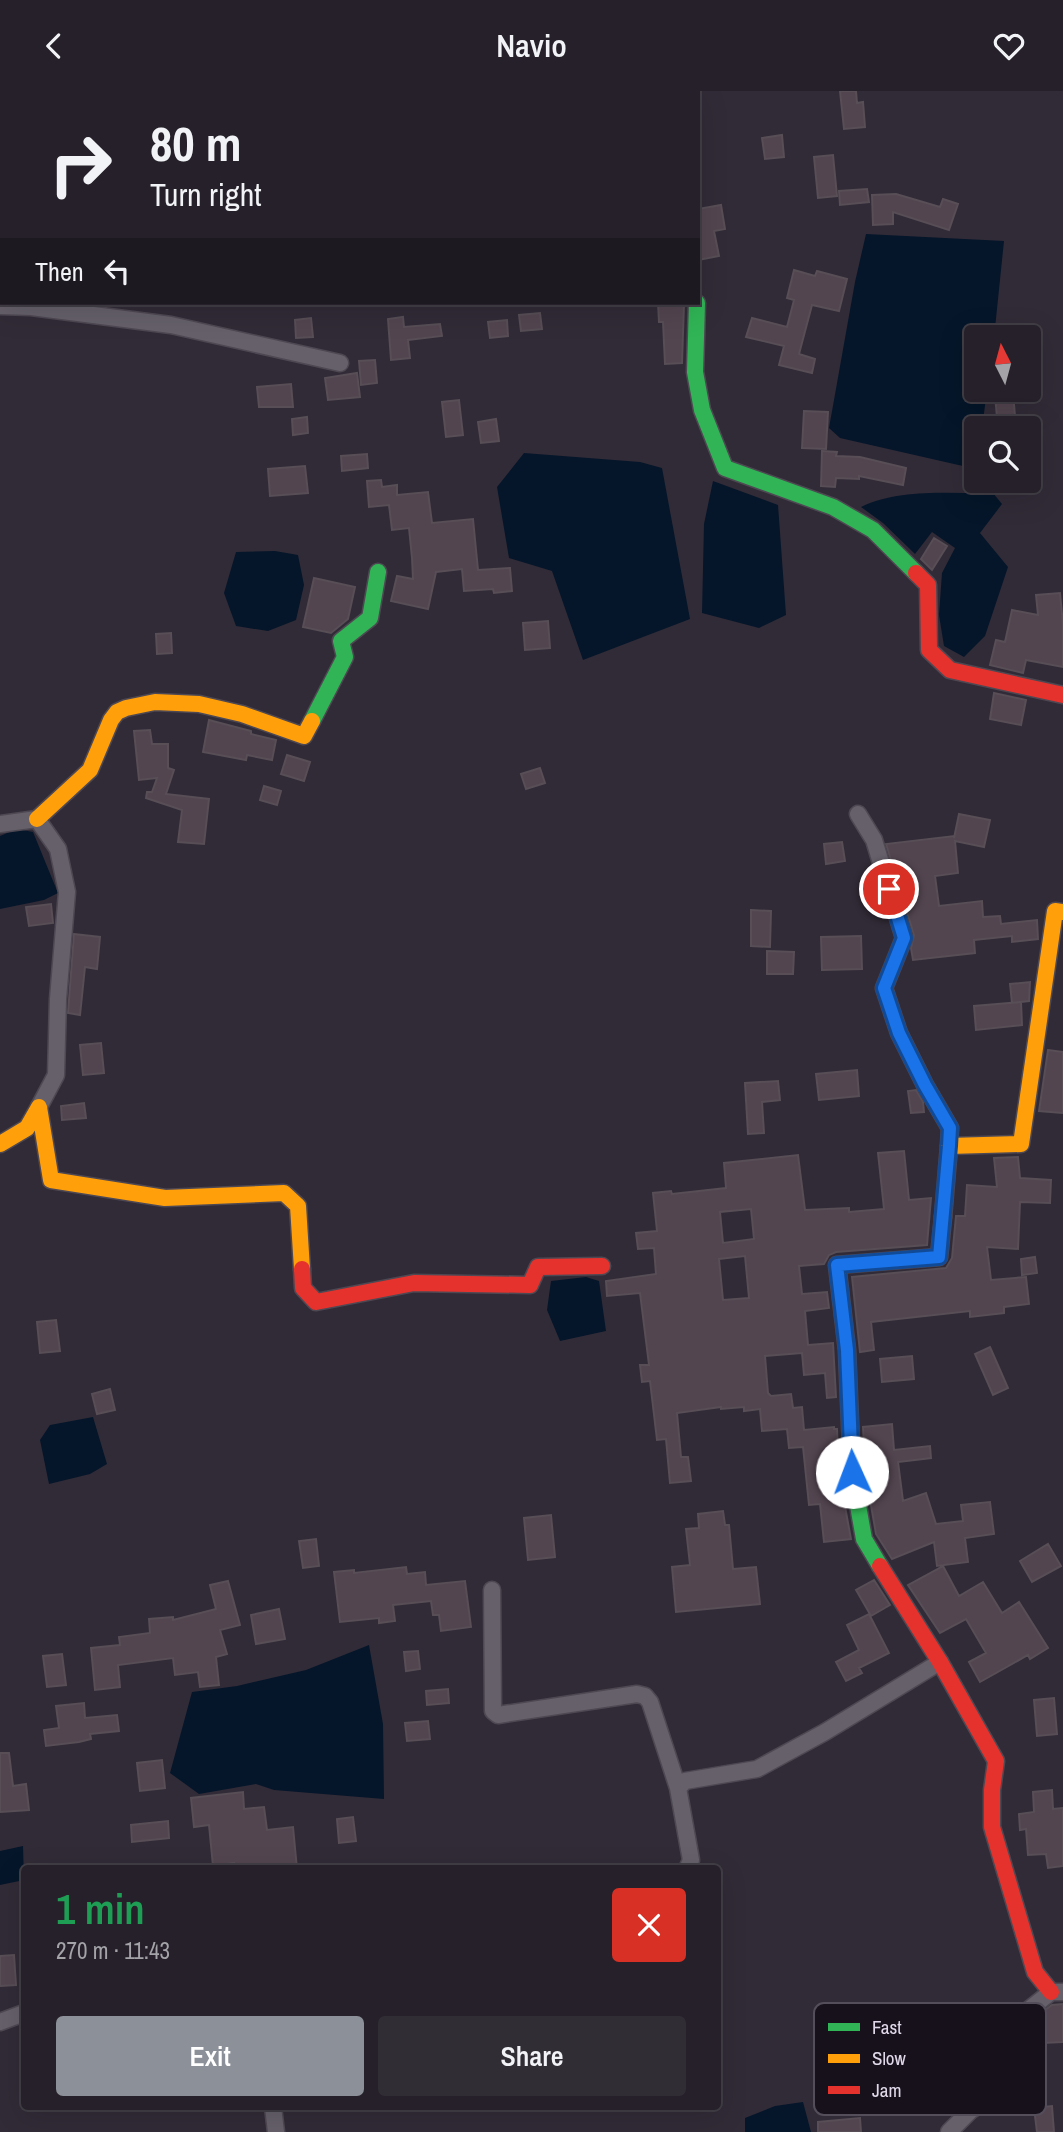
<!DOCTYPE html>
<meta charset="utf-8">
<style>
body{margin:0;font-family:"Archivo Narrow",sans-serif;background:#312d35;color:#f1f3f6;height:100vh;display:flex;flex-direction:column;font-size:26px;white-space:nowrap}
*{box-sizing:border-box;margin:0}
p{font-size:23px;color:#a3a3a8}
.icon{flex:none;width:38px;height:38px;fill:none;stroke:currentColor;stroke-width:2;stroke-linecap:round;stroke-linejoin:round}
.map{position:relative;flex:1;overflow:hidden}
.panel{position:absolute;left:21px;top:1774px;width:700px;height:245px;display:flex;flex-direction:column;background:#252029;border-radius:7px;box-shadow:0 7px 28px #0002,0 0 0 2px #423e46}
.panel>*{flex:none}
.banner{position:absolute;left:0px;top:0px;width:700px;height:214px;box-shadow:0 7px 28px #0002,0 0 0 2px #423e46;background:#252029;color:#f1f3f6;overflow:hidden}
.needle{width:46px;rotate:354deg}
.buttons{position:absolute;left:964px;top:234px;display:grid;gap:14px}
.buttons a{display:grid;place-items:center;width:77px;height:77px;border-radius:7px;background:#252029;box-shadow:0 7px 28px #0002,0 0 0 2px #423e46;font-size:35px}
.pin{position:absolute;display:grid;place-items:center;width:60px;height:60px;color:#fff;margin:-30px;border:4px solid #fff;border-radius:50%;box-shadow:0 2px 7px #0007}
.me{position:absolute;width:77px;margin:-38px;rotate:358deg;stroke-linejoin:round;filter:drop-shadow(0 0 5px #0008)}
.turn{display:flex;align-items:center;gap:24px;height:147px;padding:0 35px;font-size:32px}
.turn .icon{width:91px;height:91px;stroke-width:2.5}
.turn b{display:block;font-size:49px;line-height:60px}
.then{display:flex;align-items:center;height:66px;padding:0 35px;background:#0003;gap:14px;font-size:26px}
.round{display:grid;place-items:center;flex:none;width:74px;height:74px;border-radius:7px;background:#312d35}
.head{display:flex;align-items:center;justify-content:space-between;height:119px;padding:0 35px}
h1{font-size:42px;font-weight:600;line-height:52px;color:#1e9e55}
.action{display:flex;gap:14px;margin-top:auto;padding:14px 35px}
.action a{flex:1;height:80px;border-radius:7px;background:#8c9099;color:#fff;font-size:28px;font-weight:600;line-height:80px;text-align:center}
.action a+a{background:#312d35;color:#f1f3f6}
header{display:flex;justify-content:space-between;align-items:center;height:91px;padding:0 35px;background:#252029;font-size:32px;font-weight:600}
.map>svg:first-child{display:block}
.water{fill:#05162a}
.building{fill:#534550;stroke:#574e56;stroke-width:2;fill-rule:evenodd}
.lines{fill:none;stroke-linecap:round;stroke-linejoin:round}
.street-casing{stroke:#4e4853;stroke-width:19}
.fast-casing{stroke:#4e4853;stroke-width:19}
.slow-casing{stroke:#4e4853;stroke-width:19}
.jam-casing{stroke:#4e4853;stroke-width:19}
.street{stroke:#65606a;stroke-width:16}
.fast{stroke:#30b455;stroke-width:16}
.slow{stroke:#ff9f0a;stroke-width:16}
.jam{stroke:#e5322d;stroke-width:16}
.route-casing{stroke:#114b97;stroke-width:18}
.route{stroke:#1a73e8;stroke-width:12}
.key{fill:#17111c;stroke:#544d5a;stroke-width:2}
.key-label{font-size:19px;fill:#e1d9e9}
</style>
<header><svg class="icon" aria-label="back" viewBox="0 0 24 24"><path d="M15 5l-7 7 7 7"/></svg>Navio<svg class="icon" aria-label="heart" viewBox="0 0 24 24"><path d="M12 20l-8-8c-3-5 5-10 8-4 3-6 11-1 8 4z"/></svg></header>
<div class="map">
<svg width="1063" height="2041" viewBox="0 0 1063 2041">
<rect width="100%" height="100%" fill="#312b37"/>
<path class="water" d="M 866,143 L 1004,150 L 994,247 L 976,247 L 976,299 L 987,299 L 982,338 L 976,338 L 976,378 L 840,347 L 829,337 L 855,191 Z
M 524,362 L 640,371 L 662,377 L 690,528 L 583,569 L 552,480 L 509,467 L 497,396 Z
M 713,390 L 778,414 L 786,524 L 759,537 L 702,522 L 704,433 Z
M 993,402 L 1002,413 L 980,442 L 1008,476 L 985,545 L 964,566 L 944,555 L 939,524 L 942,482 L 955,457 L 932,441 L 915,463 L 883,432 L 861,416 C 900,397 951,403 993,402 Z
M 275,460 L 298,464 L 304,494 L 296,529 L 268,540 L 236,535 L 224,502 L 236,461 Z
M 17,738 L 33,741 L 58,802 L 44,809 L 0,818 L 0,745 Z
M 586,1186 L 599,1190 L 606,1240 L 560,1250 L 547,1219 L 551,1190 Z
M 93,1326 L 107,1373 L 90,1383 L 49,1393 L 40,1349 L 50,1334 Z
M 369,1554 L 383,1633 L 384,1708 L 274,1699 L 256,1693 L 199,1703 L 170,1682 L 192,1601 L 237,1595 L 306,1579 Z
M 23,1755 L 24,1789 L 0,1794 L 0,1760 Z
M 803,2011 L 811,2041 L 745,2041 L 745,2027 L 775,2015 Z"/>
<path class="building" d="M 840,0 L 856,0 L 857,12 L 863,11 L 865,36 L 844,38 Z
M 782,44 L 784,66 L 765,68 L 762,47 Z
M 833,64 L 837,105 L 818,107 L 814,66 Z
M 867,98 L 869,111 L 840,114 L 839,100 Z
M 896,103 L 940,116 L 943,108 L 958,113 L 949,139 L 893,121 L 893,133 L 873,134 L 872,104 Z
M 721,114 L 725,138 L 714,140 L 719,165 L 698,169 L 698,118 Z
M 794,179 L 815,185 L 817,180 L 847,188 L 839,220 L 812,214 L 799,263 L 815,268 L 812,282 L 779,274 L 784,255 L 746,246 L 752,227 L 787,236 L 794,209 L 787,207 Z
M 658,212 L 684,212 L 682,272 L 665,273 L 663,231 L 659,231 Z
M 540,222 L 542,238 L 521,240 L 519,224 Z
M 403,226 L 404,236 L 440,233 L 442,245 L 408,249 L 410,267 L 391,269 L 388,228 Z
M 311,227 L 313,246 L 296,247 L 295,229 Z
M 507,229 L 508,245 L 490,247 L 488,231 Z
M 375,269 L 377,292 L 361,294 L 359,270 Z
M 357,282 L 360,306 L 328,309 L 325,287 Z
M 291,293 L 293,316 L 259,316 L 257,296 Z
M 1013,302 L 1016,336 L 998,338 L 995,304 Z
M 459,309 L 463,344 L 446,346 L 442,311 Z
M 804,320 L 828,321 L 826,358 L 802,357 Z
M 307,326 L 308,342 L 293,344 L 292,328 Z
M 496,328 L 499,350 L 481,352 L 478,331 Z
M 822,360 L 837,361 L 836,365 L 860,366 L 906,377 L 903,394 L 859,385 L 859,388 L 836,387 L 835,396 L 821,395 Z
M 367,363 L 368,377 L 342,380 L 341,365 Z
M 305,375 L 308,402 L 270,405 L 268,378 Z
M 381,389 L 382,396 L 397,394 L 397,404 L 428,401 L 432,432 L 473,428 L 478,479 L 510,477 L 512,500 L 494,502 L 493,498 L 464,500 L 462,478 L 436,481 L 428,518 L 391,510 L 397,485 L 413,488 L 412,467 L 409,437 L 392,439 L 389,414 L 369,416 L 367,390 Z
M 934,447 L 947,455 L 932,479 L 921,468 Z
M 314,487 L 355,496 L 348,528 L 331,542 L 303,536 Z
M 1060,502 L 1063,533 L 1063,576 L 1026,569 L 1023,582 L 990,574 L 996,549 L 1005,551 L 1012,519 L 1038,524 L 1036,504 Z
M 548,530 L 550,557 L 525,559 L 523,532 Z
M 171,542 L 172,562 L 157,563 L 156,543 Z
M 994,602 L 1026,609 L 1021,634 L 990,628 Z
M 209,629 L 251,640 L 251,643 L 276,649 L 272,669 L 247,664 L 246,669 L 203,661 Z
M 150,639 L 152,653 L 168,653 L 168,677 L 174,679 L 166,703 L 209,708 L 204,753 L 178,751 L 182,719 L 146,707 L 147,701 L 152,701 L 157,687 L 139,689 L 134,640 Z
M 287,664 L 310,671 L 304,690 L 281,683 Z
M 540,677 L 545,692 L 526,698 L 521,683 Z
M 264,695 L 281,700 L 277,714 L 260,709 Z
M 959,723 L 990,729 L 984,756 L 955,750 L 958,782 L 935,785 L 939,815 L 982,810 L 983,826 L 1000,825 L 1001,833 L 1037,829 L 1038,848 L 1012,851 L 1012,845 L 974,849 L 975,862 L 913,869 L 911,857 L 914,844 L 886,753 L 954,745 L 954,747 Z
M 842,751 L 845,770 L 826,773 L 824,753 Z
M 51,813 L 53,832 L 29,835 L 26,816 Z
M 751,819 L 771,820 L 770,856 L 751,855 Z
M 74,843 L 100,846 L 97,878 L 85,876 L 80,924 L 68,922 Z
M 861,845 L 862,878 L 822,879 L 821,846 Z
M 767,860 L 794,861 L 793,883 L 767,883 Z
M 1030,891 L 1029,910 L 1012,912 L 1010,893 Z
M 1021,911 L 1022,934 L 976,939 L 974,915 Z
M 101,952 L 104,982 L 83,984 L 80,954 Z
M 1048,959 L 1063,961 L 1063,1022 L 1039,1020 Z
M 857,979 L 859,1005 L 819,1009 L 816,983 Z
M 778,990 L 780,1009 L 762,1011 L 764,1042 L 748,1043 L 745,992 Z
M 916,999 L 923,1011 L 924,1021 L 911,1022 L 908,1000 Z
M 84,1012 L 86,1027 L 62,1029 L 61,1015 Z
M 904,1060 L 909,1109 L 931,1107 L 927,1154 L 836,1161 L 829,1164 L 824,1173 L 799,1175 L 802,1203 L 827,1201 L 829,1217 L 805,1220 L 808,1254 L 833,1252 L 836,1306 L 827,1307 L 825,1282 L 804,1284 L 802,1262 L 765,1265 L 768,1302 L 771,1305 L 791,1303 L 793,1317 L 802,1316 L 804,1339 L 834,1336 L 834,1338 L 837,1338 L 839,1383 L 851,1448 L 824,1451 L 820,1413 L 809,1414 L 803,1356 L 789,1357 L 787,1338 L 762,1340 L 760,1318 L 744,1320 L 744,1316 L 721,1318 L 721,1316 L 677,1322 L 681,1366 L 688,1366 L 691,1390 L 670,1392 L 666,1348 L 657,1349 L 650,1290 L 642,1291 L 640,1274 L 649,1274 L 640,1202 L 607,1205 L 606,1190 L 656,1183 L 654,1157 L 638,1158 L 636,1142 L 657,1140 L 653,1102 L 671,1100 L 672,1103 L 726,1097 L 724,1072 L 798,1064 L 805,1119 L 849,1117 L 849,1121 L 884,1118 L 878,1062 ZM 751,1118 L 754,1148 L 723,1152 L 720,1121 ZM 745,1165 L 749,1207 L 723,1209 L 719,1168 Z
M 1018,1066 L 1020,1087 L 1051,1089 L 1050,1112 L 1020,1111 L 1018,1158 L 987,1156 L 991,1189 L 1026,1186 L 1029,1213 L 1004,1216 L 1004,1222 L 970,1226 L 970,1220 L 871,1231 L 874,1259 L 860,1261 L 852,1186 L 946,1177 L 952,1167 L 956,1125 L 965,1125 L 967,1094 L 997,1096 L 994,1067 Z
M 1035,1166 L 1037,1182 L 1022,1184 L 1021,1168 Z
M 56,1229 L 60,1260 L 40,1262 L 37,1231 Z
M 990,1256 L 1008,1297 L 993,1304 L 975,1263 Z
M 912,1265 L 914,1288 L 882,1291 L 880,1268 Z
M 110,1298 L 115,1319 L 97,1323 L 92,1303 Z
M 892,1333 L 894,1359 L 930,1355 L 931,1367 L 898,1371 L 903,1410 L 926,1402 L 936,1433 L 963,1430 L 961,1414 L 990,1411 L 994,1443 L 965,1447 L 968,1471 L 937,1475 L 934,1451 L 892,1468 L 876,1443 L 865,1380 L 863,1336 Z
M 723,1420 L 725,1434 L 729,1434 L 733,1478 L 756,1476 L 760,1513 L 676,1521 L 672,1476 L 690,1474 L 686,1438 L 699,1437 L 698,1423 Z
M 551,1424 L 555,1466 L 528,1469 L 524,1427 Z
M 316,1448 L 319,1475 L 303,1477 L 299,1450 Z
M 1048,1453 L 1061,1475 L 1032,1491 L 1020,1470 Z
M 943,1475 L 959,1505 L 983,1491 L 1002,1522 L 1019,1511 L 1048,1557 L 1030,1568 L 1028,1564 L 980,1591 L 969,1571 L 986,1562 L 966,1528 L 940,1542 L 908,1494 Z
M 406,1476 L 407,1483 L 425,1481 L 426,1494 L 465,1490 L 471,1536 L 441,1540 L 439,1524 L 433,1524 L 431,1510 L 393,1514 L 395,1530 L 379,1532 L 379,1527 L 340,1531 L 334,1481 L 354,1479 L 354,1482 Z
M 874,1489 L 890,1514 L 871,1525 L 856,1499 Z
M 228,1490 L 240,1534 L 220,1539 L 227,1563 L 216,1566 L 219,1594 L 200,1596 L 198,1581 L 175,1584 L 173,1567 L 118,1574 L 120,1596 L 95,1599 L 91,1557 L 120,1554 L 119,1546 L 150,1542 L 149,1528 L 173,1526 L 173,1529 L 216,1518 L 210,1494 Z
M 279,1518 L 285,1548 L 256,1553 L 251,1524 Z
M 869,1523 L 889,1562 L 859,1577 L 862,1582 L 846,1590 L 836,1571 L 859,1559 L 847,1534 Z
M 418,1560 L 420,1578 L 406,1580 L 404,1561 Z
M 62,1563 L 66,1594 L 47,1596 L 43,1565 Z
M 448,1598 L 449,1612 L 427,1614 L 426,1600 Z
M 1054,1607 L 1057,1643 L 1037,1645 L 1034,1609 Z
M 84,1612 L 85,1627 L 117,1624 L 119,1640 L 90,1643 L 91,1648 L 79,1651 L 46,1655 L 44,1639 L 59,1637 L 56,1615 Z
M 428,1630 L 430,1648 L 407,1650 L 405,1632 Z
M 0,1662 L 9,1662 L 13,1695 L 26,1693 L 29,1719 L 0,1721 Z
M 162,1669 L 165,1697 L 140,1700 L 137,1672 Z
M 1052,1699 L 1053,1718 L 1063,1717 L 1063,1775 L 1048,1777 L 1046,1763 L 1028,1764 L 1026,1738 L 1020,1739 L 1019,1723 L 1034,1721 L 1033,1701 Z
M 243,1701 L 244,1718 L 264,1716 L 267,1739 L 293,1736 L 297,1778 L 272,1778 L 272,1774 L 234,1778 L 234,1772 L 213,1775 L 209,1734 L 194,1736 L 191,1707 Z
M 353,1726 L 356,1750 L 339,1752 L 337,1728 Z
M 168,1730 L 169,1747 L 132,1751 L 131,1734 Z
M 14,1864 L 16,1894 L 0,1895 L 0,1865 Z
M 1063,1913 L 1063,1951 L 1043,1952 L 1042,1921 L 1052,1914 Z
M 1052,2015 L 1054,2041 L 1037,2041 L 1034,2017 Z
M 860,2027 L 861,2041 L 818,2041 L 818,2031 Z"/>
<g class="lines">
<defs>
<path id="street" d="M 651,0 L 652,2
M 0,215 L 31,216 L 171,234 L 340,272
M 858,723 L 874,749 L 904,847 L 884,897 L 899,942 L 925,994 L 950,1037 L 949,1055
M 0,733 L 37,728 L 58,758 L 67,801 L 58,908 L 56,984 L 39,1016
M 492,1499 L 493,1620 L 498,1624 L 637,1603 L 645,1605 L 650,1611 L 678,1697
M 687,1778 L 691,1769 L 678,1697 L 685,1690 L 757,1678 L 825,1641 L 940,1571
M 0,1931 L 24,1922
M 273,2016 L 276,2041
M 949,2041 L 970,2020 L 1000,1999 L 1010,1939 L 1021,1925 L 1051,1901 L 1063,1901"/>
<path id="fast" d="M 697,212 L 695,281 L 702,319 L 725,377 L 833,416 L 873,439 L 916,482
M 312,630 L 345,566 L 341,550 L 370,527 L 378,481
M 880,1475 L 864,1448 L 852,1381 L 847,1259 L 837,1174 L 939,1166 L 943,1126"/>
<path id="slow" d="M 37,728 L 90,679 L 111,629 L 117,621 L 126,617 L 155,611 L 199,613 L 242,623 L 304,645 L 312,630
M 0,1053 L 27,1037 L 39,1016 L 51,1089 L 165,1107 L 284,1102 L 298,1115 L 302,1178
M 943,1126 L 949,1055 L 1021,1053 L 1055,820 L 1063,821"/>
<path id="jam" d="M 916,482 L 928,494 L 929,559 L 950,579 L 1063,604
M 302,1178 L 303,1197 L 316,1211 L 414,1192 L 530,1194 L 538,1176 L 602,1175
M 880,1475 L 940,1571 L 996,1670 L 992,1699 L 992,1736 L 1035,1881 L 1051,1901"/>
</defs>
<use href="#street" class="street-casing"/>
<use href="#fast" class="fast-casing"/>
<use href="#slow" class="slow-casing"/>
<use href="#jam" class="jam-casing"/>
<use href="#street" class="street"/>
<use href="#fast" class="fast"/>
<use href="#slow" class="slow"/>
<use href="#jam" class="jam"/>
</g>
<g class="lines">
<defs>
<path id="route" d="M 852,1381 L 847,1259 L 837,1174 L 939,1166 L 949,1055 L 950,1037 L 925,994 L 899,942 L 884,897 L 904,847 L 889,798"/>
</defs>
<use href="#route" class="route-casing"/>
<use href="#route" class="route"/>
</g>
<rect x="814" y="1912" width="232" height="112" rx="10" class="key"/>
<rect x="828" y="1932" width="32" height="8" fill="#30b455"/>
<rect x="828" y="1963" width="32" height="9" fill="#ff9f0a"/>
<rect x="828" y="1995" width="32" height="8" fill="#e5322d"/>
<g class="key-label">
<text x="872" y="1943">Fast</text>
<text x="872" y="1974">Slow</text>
<text x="872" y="2006">Jam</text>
</g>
</svg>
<div class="buttons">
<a><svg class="needle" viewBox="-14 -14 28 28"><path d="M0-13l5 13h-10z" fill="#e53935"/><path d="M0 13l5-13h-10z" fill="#a3a3a8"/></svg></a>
<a><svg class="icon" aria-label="search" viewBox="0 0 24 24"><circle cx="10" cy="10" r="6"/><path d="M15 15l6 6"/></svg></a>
</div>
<div class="pin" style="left:889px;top:798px;background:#d93025"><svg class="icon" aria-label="arrive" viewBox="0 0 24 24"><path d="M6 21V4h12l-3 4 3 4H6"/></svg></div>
<svg class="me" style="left:852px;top:1381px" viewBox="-20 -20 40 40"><circle r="19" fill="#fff"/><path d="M0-13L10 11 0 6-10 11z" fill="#1a73e8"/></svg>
<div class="banner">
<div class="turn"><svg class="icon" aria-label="right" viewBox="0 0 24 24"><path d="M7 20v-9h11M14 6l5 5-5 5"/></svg><div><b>80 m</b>Turn right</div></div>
<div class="then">Then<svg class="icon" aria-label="left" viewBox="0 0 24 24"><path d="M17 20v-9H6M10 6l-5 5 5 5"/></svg></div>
</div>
<section class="panel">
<div class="head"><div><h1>1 min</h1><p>270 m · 11:43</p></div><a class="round" style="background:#d93025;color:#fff"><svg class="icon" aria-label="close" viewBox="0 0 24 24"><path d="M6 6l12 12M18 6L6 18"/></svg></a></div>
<div class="action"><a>Exit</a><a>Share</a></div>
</section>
</div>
